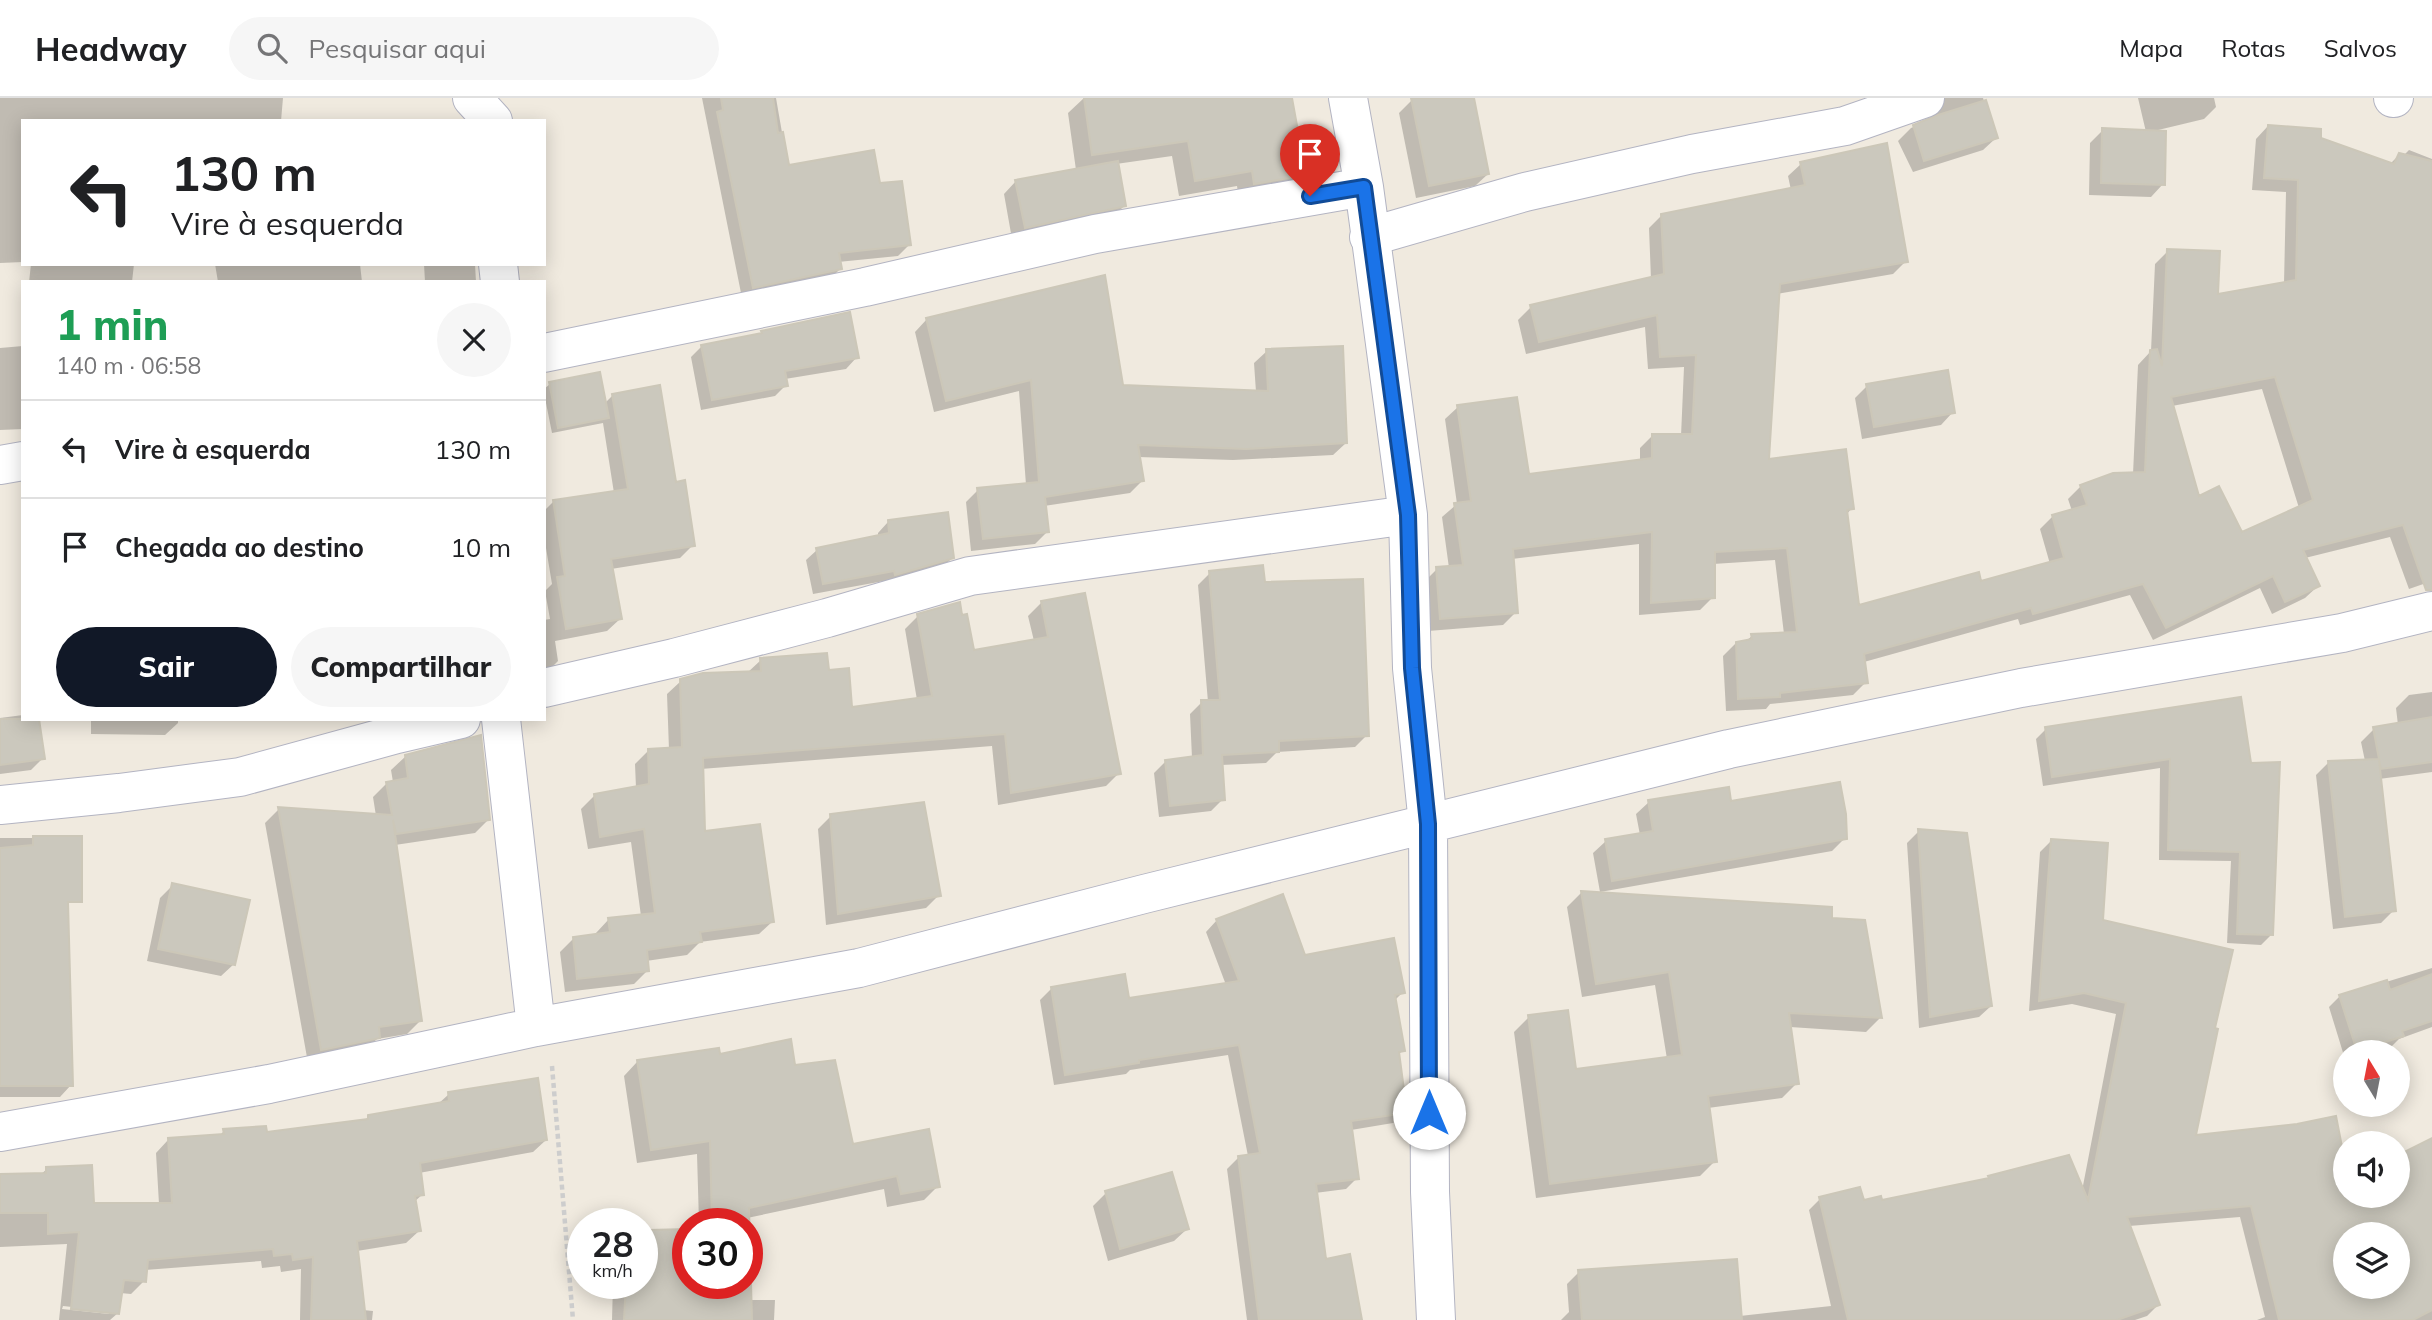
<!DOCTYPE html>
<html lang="pt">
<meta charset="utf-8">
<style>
body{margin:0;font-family:Mulish,sans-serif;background:#f6f6f6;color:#202124;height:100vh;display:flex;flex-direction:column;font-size:26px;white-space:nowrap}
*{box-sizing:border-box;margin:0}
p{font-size:23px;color:#757577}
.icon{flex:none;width:38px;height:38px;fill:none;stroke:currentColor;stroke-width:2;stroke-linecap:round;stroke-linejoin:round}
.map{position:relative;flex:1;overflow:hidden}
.panel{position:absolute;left:21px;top:182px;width:525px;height:441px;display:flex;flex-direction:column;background:#fff;border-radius:0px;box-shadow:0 4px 18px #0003}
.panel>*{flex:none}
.banner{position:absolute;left:21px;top:21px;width:525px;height:147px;border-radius:0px;box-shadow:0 4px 18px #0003;background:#fff;color:#202124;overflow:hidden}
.needle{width:46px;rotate:350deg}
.buttons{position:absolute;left:2333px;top:942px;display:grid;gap:14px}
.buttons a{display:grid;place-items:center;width:77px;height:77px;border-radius:50%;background:#fff;box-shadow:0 4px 18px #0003;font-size:35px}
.speed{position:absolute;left:567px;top:1110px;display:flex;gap:14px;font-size:35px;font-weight:700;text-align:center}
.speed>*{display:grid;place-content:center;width:91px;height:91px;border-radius:50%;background:#fff;box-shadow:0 4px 18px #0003;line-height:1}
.speed small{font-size:18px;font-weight:400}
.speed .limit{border:10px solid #d22;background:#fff;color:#111}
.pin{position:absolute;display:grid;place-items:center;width:60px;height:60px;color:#fff;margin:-72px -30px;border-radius:50% 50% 50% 0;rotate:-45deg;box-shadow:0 0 7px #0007}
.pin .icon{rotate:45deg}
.me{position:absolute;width:77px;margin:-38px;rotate:0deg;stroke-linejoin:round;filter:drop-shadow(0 0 5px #0008)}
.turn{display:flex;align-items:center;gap:24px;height:147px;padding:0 35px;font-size:32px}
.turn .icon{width:91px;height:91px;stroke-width:2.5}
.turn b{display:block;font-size:49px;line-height:60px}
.round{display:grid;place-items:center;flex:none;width:74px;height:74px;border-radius:37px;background:#f6f6f6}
.headline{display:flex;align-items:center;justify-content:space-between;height:119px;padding:0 35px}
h1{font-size:42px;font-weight:800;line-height:52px;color:#1e9e55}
.primary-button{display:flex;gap:14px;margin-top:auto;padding:14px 35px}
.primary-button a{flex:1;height:80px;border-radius:42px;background:#111827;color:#fff;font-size:28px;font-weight:800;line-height:80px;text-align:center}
.primary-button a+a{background:#f6f6f6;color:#202124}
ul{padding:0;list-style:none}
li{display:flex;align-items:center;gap:21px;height:98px;padding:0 35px;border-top:2px solid #e0e0e0}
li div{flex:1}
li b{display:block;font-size:26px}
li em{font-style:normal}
header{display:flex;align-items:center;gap:42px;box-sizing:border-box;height:98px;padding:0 35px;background:#fff;border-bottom:2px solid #e0e0e0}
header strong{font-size:33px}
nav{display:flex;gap:38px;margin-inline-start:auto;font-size:24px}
.search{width:490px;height:63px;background:#f6f6f6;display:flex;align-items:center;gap:18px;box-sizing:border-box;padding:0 24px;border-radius:38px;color:#757577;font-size:26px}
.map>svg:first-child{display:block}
.shadow{fill:#0003;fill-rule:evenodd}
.building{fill:#cbc8bd;stroke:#ccc7b8;stroke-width:2;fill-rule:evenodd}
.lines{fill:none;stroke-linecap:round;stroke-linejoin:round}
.minor-casing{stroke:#b3b4c2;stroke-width:40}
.path{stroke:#cdcdcd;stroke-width:4.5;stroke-dasharray:5 3.5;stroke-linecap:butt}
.minor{stroke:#fff;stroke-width:38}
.route-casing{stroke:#114b97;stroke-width:18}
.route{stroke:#1a73e8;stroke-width:12}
</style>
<header>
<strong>Headway</strong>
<div class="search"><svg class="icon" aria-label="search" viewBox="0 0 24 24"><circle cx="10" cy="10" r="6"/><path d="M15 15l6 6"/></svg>Pesquisar aqui</div>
<nav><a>Mapa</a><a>Rotas</a><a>Salvos</a></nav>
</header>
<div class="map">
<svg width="2432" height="1222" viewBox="0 0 2432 1222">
<rect width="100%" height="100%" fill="#f0eadf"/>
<path class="shadow" d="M 0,0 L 283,0 L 281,23 L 23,23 L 23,164 L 0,165 Z
M 702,0 L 776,0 L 788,69 L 879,87 L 909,147 L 898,158 L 838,164 L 840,171 L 829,182 L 742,200 Z
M 1084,0 L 1290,0 L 1304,76 L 1288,92 L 1239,101 L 1237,88 L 1179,98 L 1172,58 L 1116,66 L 1124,108 L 1111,121 L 1012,141 L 1004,96 L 1016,83 L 1076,72 L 1068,15 Z
M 1424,0 L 1472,0 L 1488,76 L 1475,88 L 1416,100 L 1399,15 L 1412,2 Z
M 1929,0 L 1983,0 L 1996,40 L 1983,52 L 1913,74 L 1898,43 L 1911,30 L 1932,22 L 1933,5 Z
M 2138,0 L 2214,0 L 2216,9 L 2204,21 L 2154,33 L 2163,86 L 2151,99 L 2089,97 L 2090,45 L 2103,32 L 2146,34 Z
M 2268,28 L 2319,41 L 2390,66 L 2399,57 L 2403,58 L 2409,52 L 2432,61 L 2432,483 L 2409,491 L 2390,439 L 2305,460 L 2318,488 L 2305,500 L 2272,516 L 2260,490 L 2153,542 L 2130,497 L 2020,527 L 2018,521 L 1864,564 L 1866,584 L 1853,597 L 1770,606 L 1766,611 L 1726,613 L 1723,558 L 1736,545 L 1746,543 L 1752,538 L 1784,536 L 1775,462 L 1713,466 L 1713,499 L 1700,512 L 1639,517 L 1639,446 L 1512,461 L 1516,514 L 1503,527 L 1428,533 L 1424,484 L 1437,471 L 1449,470 L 1442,419 L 1457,406 L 1445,321 L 1458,309 L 1527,377 L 1640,364 L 1640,350 L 1653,337 L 1681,338 L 1684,269 L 1648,271 L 1645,229 L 1526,256 L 1518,222 L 1531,209 L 1651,181 L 1649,130 L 1662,117 L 1791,92 L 1788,78 L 1801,66 L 1906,163 L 1893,176 L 1777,196 L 1767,363 L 1852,410 L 1846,417 L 1857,510 L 1980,485 L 2050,466 L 2040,431 L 2053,418 L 2072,413 L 2068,401 L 2081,388 L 2133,376 L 2138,267 L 2151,253 L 2155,166 L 2168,153 L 2216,198 L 2284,186 L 2286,94 L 2252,92 L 2256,41 ZM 2262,291 L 2299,410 L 2241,436 L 2198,401 L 2172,308 Z
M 31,166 L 134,166 L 132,184 L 29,184 Z
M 215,166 L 360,166 L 362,184 L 218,184 Z
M 424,166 L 475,166 L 476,184 L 425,184 Z
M 927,221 L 1121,289 L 1256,294 L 1254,265 L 1267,253 L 1346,345 L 1333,357 L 1233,362 L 1138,359 L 1142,383 L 1130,395 L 1044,408 L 1047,434 L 1035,446 L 971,453 L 966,404 L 978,392 L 1026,387 L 1019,293 L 934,314 L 915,234 Z
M 762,234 L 857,259 L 846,271 L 785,281 L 786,287 L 775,298 L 701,312 L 691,259 L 702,248 L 759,238 Z
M 23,248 L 23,331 L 0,332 L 0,250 Z
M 550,286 L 604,306 L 613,297 L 675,386 L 693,447 L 680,460 L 611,471 L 620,521 L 607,533 L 555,543 L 558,563 L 552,569 L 544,571 L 544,522 L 550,521 L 545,493 L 552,486 L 544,438 L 544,413 L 553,404 L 614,395 L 603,325 L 552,335 L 544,295 L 544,291 Z
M 1867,288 L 1953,314 L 1941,327 L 1862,341 L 1855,300 Z
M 888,424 L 953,459 L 942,470 L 885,487 L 884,483 L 813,496 L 806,462 L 817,452 L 878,439 L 878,435 Z
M 1210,475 L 1367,637 L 1355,649 L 1277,654 L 1266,665 L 1221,667 L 1223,701 L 1211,713 L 1159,719 L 1154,675 L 1166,663 L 1192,660 L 1190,616 L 1202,604 L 1208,604 L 1198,487 Z
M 1042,504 L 1119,675 L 1106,688 L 998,707 L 992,648 L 701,671 L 704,735 L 773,823 L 759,836 L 700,844 L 687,857 L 646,863 L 647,873 L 634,886 L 565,894 L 560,854 L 574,840 L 596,838 L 596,835 L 609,821 L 641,818 L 631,744 L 588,751 L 581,711 L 594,698 L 636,690 L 635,666 L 648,653 L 669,652 L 667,596 L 681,583 L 747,575 L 761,562 L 827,574 L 850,611 L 917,602 L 905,531 L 918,518 L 972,554 L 1034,543 L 1028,518 Z
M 2432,594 L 2432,674 L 2379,681 L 2394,812 L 2381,825 L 2333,831 L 2316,677 L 2329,664 L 2365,663 L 2361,644 L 2374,631 L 2398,627 L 2396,610 L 2409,597 Z
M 2240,601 L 2271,837 L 2261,847 L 2227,845 L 2231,763 L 2159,762 L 2160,670 L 2043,688 L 2036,641 L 2046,631 Z
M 23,617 L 23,621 L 43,660 L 31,672 L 0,676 L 0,620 Z
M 91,621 L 178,621 L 178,625 L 165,637 L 91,636 Z
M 406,658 L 489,721 L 475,735 L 395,747 L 421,922 L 407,936 L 377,941 L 364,953 L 308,965 L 265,725 L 279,711 L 376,718 L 373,699 L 387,685 L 393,684 L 391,672 Z
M 1649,704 L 1730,705 L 1845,740 L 1832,753 L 1600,794 L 1593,755 L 1606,743 L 1640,737 L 1636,716 Z
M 831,718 L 939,797 L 926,810 L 826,827 L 818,731 Z
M 1919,733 L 1991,908 L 1979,919 L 1919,930 L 1907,745 Z
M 0,740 L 54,740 L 71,987 L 60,999 L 0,999 Z
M 2051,743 L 2101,823 L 2213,932 L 2193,1039 L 2345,1073 L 2345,1097 L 2398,1097 L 2398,1059 L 2432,1042 L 2432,1222 L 2257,1222 L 2265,1219 L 2240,1119 L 2129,1128 L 2158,1207 L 2147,1218 L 2135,1222 L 1720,1222 L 1722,1220 L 1831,1208 L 1809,1112 L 1820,1101 L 1880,1104 L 1986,1082 L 1989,1079 L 2082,1093 L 2116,916 L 2072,906 L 2029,913 L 2040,754 ZM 2345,1136 L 2398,1136 L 2398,1188 L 2345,1188 Z
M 173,787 L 234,866 L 221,878 L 147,863 L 160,800 Z
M 1581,795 L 1830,821 L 1880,920 L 1866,934 L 1790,929 L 1797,985 L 1782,1000 L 1708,1010 L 1715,1063 L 1700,1078 L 1536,1100 L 1514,934 L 1529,919 L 1574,973 L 1667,961 L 1655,887 L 1582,899 L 1567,809 Z
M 1217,822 L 1304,859 L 1403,894 L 1394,903 L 1403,952 L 1397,958 L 1405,1014 L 1393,1025 L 1351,1032 L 1357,1080 L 1346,1091 L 1315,1095 L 1325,1163 L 1360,1222 L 1247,1222 L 1227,1071 L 1239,1059 L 1248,1058 L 1228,957 L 1130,972 L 1126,976 L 1054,987 L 1040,902 L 1052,890 L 1128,902 L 1226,887 L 1206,834 Z
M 2432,870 L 2432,929 L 2399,941 L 2391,949 L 2375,954 L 2345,954 L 2345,961 L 2329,909 L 2340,898 Z
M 719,958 L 794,968 L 851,1048 L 938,1088 L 924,1102 L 887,1109 L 884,1091 L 747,1120 L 750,1202 L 775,1202 L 774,1222 L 612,1222 L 613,1185 L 642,1185 L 642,1142 L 650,1134 L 688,1185 L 747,1185 L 747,1125 L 699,1125 L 697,1056 L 637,1065 L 624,978 L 637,964 Z
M 449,996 L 546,1042 L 533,1054 L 419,1075 L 423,1096 L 414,1104 L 419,1133 L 406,1145 L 357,1153 L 363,1212 L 373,1213 L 372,1222 L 300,1222 L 301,1171 L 281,1174 L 280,1168 L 262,1170 L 261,1163 L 145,1172 L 144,1183 L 131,1196 L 120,1195 L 118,1215 L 110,1222 L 59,1222 L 67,1146 L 0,1149 L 0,1077 L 40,1077 L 47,1071 L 92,1106 L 159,1106 L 156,1055 L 168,1042 L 219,1038 L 224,1033 L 265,1036 L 364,1023 L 368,1019 L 437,1007 ZM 63,1208 L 109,1213 L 109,1216 L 62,1211 Z
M 1106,1095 L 1187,1131 L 1174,1143 L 1108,1163 L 1093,1108 Z
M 1579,1174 L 1648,1222 L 1561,1222 L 1569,1214 L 1567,1186 Z"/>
<path class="building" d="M 721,0 L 773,0 L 778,35 L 783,34 L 789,67 L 874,52 L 880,85 L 902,83 L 911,147 L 839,155 L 842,171 L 753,190 L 717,14 L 723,12 Z
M 1084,0 L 1292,0 L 1306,77 L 1254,86 L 1252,73 L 1195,83 L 1188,43 L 1092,57 Z
M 1411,0 L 1474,0 L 1489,76 L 1429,88 Z
M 1986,2 L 1998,40 L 1924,63 L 1913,27 L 1938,17 Z
M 2268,27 L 2321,31 L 2321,40 L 2394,66 L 2399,55 L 2432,63 L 2432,492 L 2426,492 L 2403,427 L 2303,452 L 2320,488 L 2285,504 L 2273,478 L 2166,530 L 2143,486 L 2033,516 L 2031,510 L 1864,556 L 1868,585 L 1780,595 L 1780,599 L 1738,601 L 1736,544 L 1752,541 L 1751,536 L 1797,534 L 1787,450 L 1715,454 L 1715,500 L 1651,505 L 1652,434 L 1513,451 L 1518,515 L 1440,521 L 1436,469 L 1463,467 L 1454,405 L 1471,403 L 1457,307 L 1517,299 L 1529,376 L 1652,360 L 1652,336 L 1692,336 L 1696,257 L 1660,259 L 1657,217 L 1539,244 L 1530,207 L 1664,176 L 1661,116 L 1805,87 L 1800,64 L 1887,45 L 1908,164 L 1780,186 L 1769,361 L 1846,351 L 1854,411 L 1847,412 L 1859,507 L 1979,474 L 1981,483 L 2064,460 L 2052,417 L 2087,407 L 2080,387 L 2113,375 L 2145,374 L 2150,252 L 2157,251 L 2162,268 L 2167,151 L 2220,153 L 2218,196 L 2296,182 L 2298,82 L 2264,80 ZM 2275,279 L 2313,402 L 2242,434 L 2219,388 L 2199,398 L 2171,299 Z
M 2102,30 L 2166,33 L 2165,87 L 2101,85 Z
M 1118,63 L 1126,108 L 1025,130 L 1015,82 Z
M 1105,177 L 1123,287 L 1268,293 L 1266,251 L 1343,248 L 1347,345 L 1246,351 L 1138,347 L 1144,383 L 1045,399 L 1049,434 L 983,441 L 977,390 L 1039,384 L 1031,282 L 946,303 L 926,220 Z
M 850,214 L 859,260 L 785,273 L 788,288 L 712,302 L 701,247 L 762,235 L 761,233 Z
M 1948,272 L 1955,315 L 1874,329 L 1866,286 Z
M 600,274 L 609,320 L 558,330 L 549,284 Z
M 660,287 L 676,384 L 685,382 L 695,448 L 611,461 L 622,521 L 566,531 L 557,479 L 565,478 L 553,402 L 628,391 L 612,296 Z
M 948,414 L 954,460 L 895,477 L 894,473 L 823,486 L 816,450 L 889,435 L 888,422 Z
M 1263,467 L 1265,484 L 1363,481 L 1369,638 L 1279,643 L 1279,654 L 1222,657 L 1225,702 L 1170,708 L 1165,662 L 1203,657 L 1201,602 L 1220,602 L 1209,473 Z
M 1085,495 L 1121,676 L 1011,695 L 1005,636 L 703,660 L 705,733 L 760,726 L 774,824 L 700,834 L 702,844 L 647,852 L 649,873 L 577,881 L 573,839 L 610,834 L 608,820 L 655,815 L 644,731 L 600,739 L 594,696 L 649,686 L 648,651 L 682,649 L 680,581 L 703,575 L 761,573 L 760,560 L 827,555 L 829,572 L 849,570 L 852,609 L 932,598 L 917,516 L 960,504 L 962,517 L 967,516 L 974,552 L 1048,539 L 1041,503 Z
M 2241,599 L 2251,665 L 2280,664 L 2273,837 L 2237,836 L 2240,754 L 2168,752 L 2170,661 L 2052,679 L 2045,629 Z
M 2432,619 L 2432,664 L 2381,671 L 2379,662 L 2396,813 L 2345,819 L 2328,663 L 2379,661 L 2373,629 Z
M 0,621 L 39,621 L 45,661 L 0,667 Z
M 481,637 L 490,722 L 396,736 L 393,722 L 422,923 L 379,929 L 380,940 L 321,952 L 278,709 L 392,717 L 386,684 L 408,680 L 405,657 Z
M 1840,684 L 1846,716 L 1847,741 L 1612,783 L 1605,741 L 1653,733 L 1648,702 L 1729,689 L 1731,703 Z
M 924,704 L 941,798 L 838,816 L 830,716 Z
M 1918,731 L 1967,735 L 1992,908 L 1930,919 Z
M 33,738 L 82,738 L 82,804 L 68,804 L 73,988 L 0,988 L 0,750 L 33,747 Z
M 2051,741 L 2108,745 L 2103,822 L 2233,852 L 2215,930 L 2218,931 L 2196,1037 L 2297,1026 L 2336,1018 L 2345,1064 L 2345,1097 L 2398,1097 L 2398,1057 L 2432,1040 L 2432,1212 L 2413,1222 L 2279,1222 L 2251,1108 L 2127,1119 L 2160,1207 L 2117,1222 L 1848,1222 L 1819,1099 L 1860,1089 L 1864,1102 L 1881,1098 L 1882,1102 L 1989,1080 L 1988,1078 L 2069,1057 L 2088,1102 L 2126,905 L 2084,895 L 2039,903 ZM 2345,1136 L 2398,1136 L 2398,1188 L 2345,1188 Z
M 172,785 L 250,802 L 235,867 L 158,851 Z
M 1581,793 L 1832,809 L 1832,820 L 1865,822 L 1882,920 L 1789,915 L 1799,986 L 1708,998 L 1717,1064 L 1550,1086 L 1528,917 L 1568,912 L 1576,971 L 1682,957 L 1669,874 L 1596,886 Z
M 1283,796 L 1305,857 L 1394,840 L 1405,895 L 1395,897 L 1405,953 L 1399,954 L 1407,1015 L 1351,1023 L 1359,1081 L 1316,1086 L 1326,1161 L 1350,1156 L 1362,1222 L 1259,1222 L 1238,1058 L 1260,1055 L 1239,947 L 1139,962 L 1139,965 L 1065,977 L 1051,889 L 1125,876 L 1129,900 L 1239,883 L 1216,821 Z
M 2432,876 L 2432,923 L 2402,933 L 2404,938 L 2357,953 L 2339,897 L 2387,882 L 2390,892 Z
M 791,941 L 795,967 L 835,962 L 853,1046 L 929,1031 L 940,1089 L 901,1096 L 897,1078 L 749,1110 L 752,1222 L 624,1222 L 626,1185 L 642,1185 L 642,1163 L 650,1163 L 649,1132 L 688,1131 L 688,1185 L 747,1185 L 747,1125 L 712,1125 L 710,1043 L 651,1052 L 637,962 L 719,950 L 720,956 Z
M 538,980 L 547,1042 L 420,1065 L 424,1097 L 415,1098 L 421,1133 L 357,1143 L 366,1222 L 311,1222 L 313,1159 L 293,1162 L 292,1156 L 274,1158 L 273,1151 L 148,1162 L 146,1184 L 124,1182 L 119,1216 L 71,1211 L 79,1134 L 48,1136 L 48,1115 L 0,1115 L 0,1076 L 46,1075 L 46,1069 L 92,1067 L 94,1105 L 172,1105 L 168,1040 L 224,1036 L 223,1031 L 266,1028 L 267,1034 L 368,1021 L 368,1017 L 449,1003 L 448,994 Z
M 1172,1074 L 1189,1131 L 1120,1151 L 1105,1093 Z
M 1737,1161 L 1742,1222 L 1582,1222 L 1578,1172 Z"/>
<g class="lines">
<defs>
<path id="minor" d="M 472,0 L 493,23
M 1348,0 L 1364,89 L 1408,417 L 1412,570 L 1428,726 L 1430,1094 L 1436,1222
M 2393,0 L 2394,0
M 1369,139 L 1525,94 L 1692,56 L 1845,28 L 1925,0
M 498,166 L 500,184
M 544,255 L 865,189 L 1095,136 L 1364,89
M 0,367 L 23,363
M 544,590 L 674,560 L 827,520 L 970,478 L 1408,417
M 501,621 L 536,929
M 0,707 L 119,695 L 240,679 L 397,636 L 461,621
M 0,1034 L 269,986 L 536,929 L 859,870 L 1144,796 L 1729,651 L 2021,590 L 2342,535 L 2432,513"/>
</defs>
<use href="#minor" class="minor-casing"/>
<path class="path" d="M 552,968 L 573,1222"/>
<use href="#minor" class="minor"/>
</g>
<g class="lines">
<defs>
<path id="route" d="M 1310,98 L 1364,89 L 1408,417 L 1412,570 L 1428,726 L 1429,1015"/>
</defs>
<use href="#route" class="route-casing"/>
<use href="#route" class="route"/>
</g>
</svg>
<div class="buttons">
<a><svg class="needle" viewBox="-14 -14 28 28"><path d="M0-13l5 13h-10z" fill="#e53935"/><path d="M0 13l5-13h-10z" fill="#757577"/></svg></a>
<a><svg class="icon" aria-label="sound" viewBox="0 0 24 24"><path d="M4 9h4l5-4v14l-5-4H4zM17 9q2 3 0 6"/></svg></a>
<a><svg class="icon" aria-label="layers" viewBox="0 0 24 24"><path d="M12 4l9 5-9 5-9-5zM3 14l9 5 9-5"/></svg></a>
</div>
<div class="speed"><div>28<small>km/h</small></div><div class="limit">30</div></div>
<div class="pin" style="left:1310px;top:98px;background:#d93025"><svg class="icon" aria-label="arrive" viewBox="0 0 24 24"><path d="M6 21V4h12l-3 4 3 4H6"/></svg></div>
<svg class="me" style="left:1429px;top:1015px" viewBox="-20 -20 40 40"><circle r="19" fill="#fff"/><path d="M0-13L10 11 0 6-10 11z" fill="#1a73e8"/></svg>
<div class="banner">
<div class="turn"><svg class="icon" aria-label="left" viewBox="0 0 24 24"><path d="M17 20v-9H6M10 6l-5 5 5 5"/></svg><div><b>130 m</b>Vire à esquerda</div></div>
</div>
<section class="panel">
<div class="headline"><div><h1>1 min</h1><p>140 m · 06:58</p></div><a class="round"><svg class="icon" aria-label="close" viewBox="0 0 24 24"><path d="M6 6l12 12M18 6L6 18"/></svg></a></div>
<ul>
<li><svg class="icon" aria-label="left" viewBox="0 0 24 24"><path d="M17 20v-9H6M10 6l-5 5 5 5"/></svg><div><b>Vire à esquerda</b></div><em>130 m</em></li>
<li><svg class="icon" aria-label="arrive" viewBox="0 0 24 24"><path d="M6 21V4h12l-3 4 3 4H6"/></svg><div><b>Chegada ao destino</b></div><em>10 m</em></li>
</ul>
<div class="primary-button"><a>Sair</a><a>Compartilhar</a></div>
</section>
</div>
